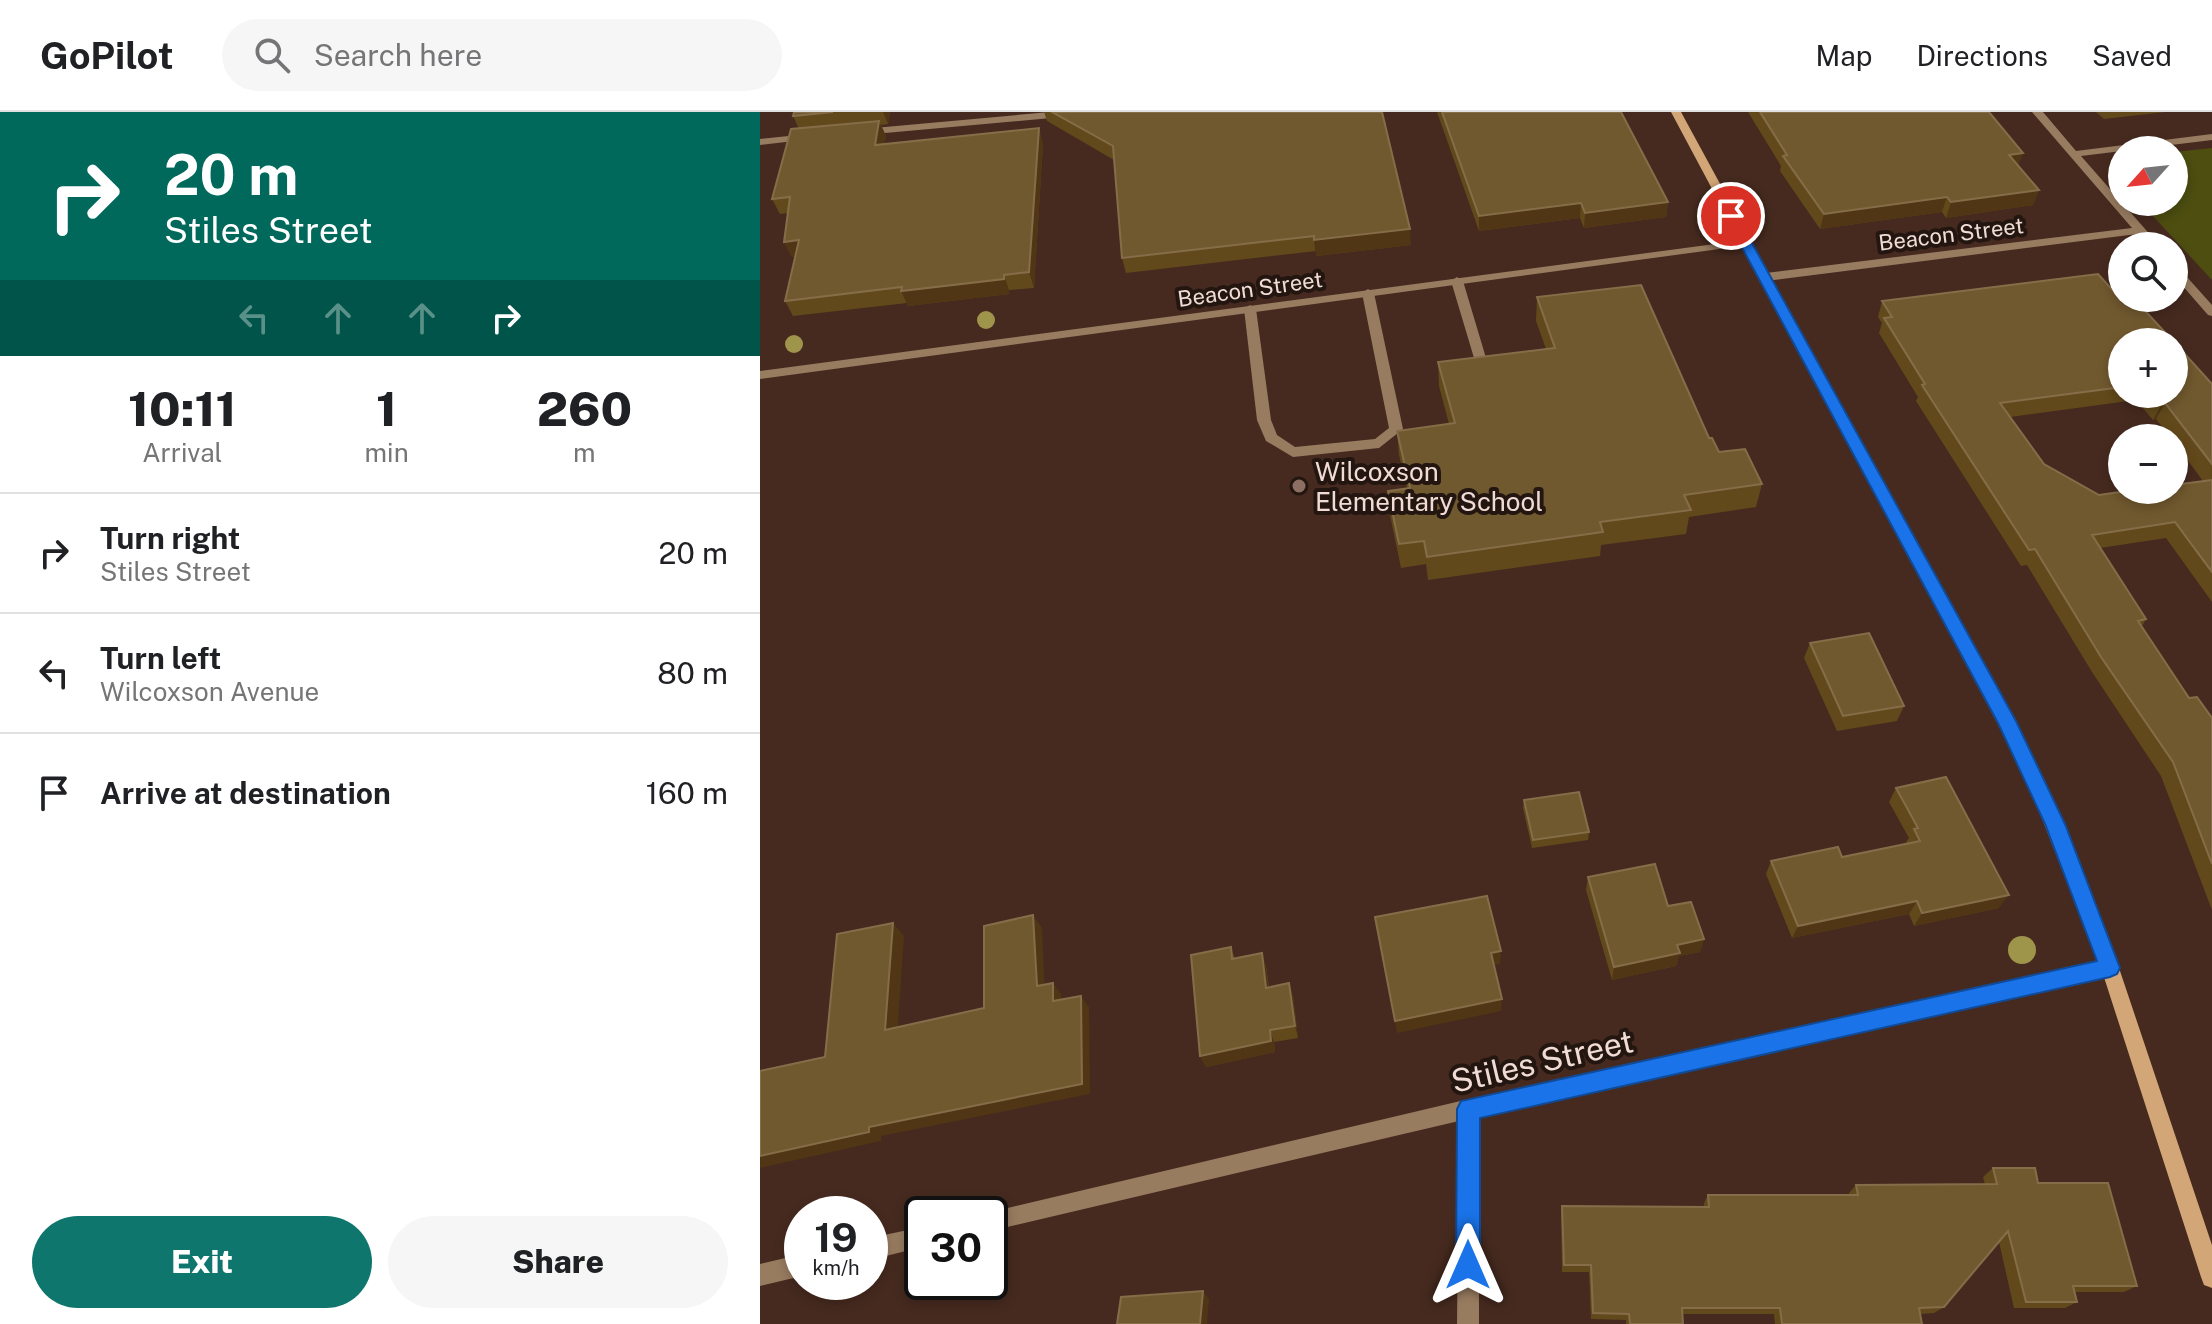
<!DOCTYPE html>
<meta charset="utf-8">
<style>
body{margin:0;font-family:"Public Sans",sans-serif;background:#f6f6f6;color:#202124;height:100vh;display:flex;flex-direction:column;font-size:30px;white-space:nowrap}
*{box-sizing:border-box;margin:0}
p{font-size:26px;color:#757577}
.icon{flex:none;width:44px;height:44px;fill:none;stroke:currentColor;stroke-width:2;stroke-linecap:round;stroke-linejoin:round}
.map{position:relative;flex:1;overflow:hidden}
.drawer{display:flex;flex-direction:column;background:#fff;width:760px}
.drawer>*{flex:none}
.guide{background:#00695c;color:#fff;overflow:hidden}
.needle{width:52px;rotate:243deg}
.tools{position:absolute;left:1348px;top:24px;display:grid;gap:16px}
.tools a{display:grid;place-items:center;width:80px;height:80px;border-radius:50%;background:#fff;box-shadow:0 4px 12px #0003;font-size:40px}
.speed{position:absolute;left:24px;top:1084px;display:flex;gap:16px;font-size:40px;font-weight:700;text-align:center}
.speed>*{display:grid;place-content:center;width:104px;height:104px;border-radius:50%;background:#fff;box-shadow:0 4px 12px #0003;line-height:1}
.speed small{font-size:20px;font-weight:400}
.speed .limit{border:4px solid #111;border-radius:12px;background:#fff;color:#111}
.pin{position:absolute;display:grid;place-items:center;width:68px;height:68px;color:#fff;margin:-34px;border:4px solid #fff;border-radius:50%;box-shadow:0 2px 8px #0007}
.me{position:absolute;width:88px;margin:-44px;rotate:0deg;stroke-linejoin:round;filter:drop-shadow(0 0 6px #0008)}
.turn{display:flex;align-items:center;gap:28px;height:168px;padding:0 32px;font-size:36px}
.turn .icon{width:104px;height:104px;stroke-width:2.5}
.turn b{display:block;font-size:56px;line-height:68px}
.lanes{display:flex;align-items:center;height:76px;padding:0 32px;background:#0003;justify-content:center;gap:40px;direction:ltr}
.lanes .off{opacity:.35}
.eta{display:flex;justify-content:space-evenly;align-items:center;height:136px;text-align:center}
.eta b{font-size:48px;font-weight:800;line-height:56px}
.action{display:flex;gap:16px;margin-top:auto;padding:16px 32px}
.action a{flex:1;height:92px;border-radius:48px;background:#0f766e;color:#fff;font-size:32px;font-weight:800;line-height:92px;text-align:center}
.action a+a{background:#f6f6f6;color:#202124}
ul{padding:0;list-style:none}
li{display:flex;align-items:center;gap:24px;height:120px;padding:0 32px;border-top:2px solid #e0e0e0}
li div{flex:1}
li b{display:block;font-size:30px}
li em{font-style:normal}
header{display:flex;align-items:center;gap:48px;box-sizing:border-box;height:112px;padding:0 40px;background:#fff;border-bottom:2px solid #e0e0e0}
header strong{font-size:38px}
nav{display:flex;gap:44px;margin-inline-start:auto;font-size:28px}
.search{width:560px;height:72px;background:#f6f6f6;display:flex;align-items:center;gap:20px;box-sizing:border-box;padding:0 28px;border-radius:44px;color:#757577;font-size:30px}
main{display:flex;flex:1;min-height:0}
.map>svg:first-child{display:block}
.green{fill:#4d4e10}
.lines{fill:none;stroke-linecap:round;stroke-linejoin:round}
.lane{fill:#987c60;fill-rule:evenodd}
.street{fill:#987c60;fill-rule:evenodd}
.secondary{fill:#d2a677;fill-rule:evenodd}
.tree{fill:#9f954a}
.wall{fill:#62491b;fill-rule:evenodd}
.shaded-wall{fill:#503614}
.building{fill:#71592f;stroke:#856d49;stroke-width:2}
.route{fill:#1a73e8;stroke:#114b97;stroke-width:2}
.education-dot{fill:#8d6e63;stroke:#231611;stroke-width:3}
.labels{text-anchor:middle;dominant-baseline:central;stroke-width:8;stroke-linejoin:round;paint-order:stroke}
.far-street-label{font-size:22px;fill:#f0dcd5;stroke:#231611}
.poi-label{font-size:26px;fill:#f0dcd5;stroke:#231611;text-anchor:start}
.near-street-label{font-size:32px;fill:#f0dcd5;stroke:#231611}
</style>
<header>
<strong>GoPilot</strong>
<div class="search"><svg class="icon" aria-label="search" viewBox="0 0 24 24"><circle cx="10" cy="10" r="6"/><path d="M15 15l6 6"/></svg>Search here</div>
<nav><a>Map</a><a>Directions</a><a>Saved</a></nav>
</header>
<main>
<section class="drawer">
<div class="guide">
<div class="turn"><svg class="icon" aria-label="right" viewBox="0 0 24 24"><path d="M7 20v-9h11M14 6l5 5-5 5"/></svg><div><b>20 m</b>Stiles Street</div></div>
<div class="lanes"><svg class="icon off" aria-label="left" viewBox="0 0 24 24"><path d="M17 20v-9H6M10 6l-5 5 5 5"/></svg><svg class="icon off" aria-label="ahead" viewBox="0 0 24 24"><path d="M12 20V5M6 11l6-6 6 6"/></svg><svg class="icon off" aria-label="ahead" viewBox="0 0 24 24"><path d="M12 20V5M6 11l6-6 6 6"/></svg><svg class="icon" aria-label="right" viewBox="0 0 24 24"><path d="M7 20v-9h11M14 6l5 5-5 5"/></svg></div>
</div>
<div class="eta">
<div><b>10:11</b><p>Arrival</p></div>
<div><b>1</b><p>min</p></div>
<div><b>260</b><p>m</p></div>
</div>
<ul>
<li><svg class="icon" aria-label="right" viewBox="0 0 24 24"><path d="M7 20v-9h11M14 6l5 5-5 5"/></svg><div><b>Turn right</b><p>Stiles Street</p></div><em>20 m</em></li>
<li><svg class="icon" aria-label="left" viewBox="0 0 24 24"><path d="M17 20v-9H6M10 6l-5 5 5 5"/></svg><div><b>Turn left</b><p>Wilcoxson Avenue</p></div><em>80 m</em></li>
<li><svg class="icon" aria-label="arrive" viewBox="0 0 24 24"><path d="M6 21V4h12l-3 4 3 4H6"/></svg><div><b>Arrive at destination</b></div><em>160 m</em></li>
</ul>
<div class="action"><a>Exit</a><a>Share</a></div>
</section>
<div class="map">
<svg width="1452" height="1212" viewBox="0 0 1452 1212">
<rect width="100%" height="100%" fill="#462a1f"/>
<path class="green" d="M 1452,36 L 1452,168 L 1380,90 L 1414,90 L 1414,40 Z"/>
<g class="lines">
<path class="lane" d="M 697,165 L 703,169 L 729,256 L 727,259 L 719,259 L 717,256 L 691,169 Z
M 608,177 L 614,181 L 643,317 L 619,336 L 533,345 L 506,329 L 497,308 L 484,197 L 490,193 L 496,197 L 511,308 L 517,323 L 535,335 L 615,327 L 629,316 L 602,181 Z"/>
<path class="street" d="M 290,0 L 329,0 L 324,3 L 103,23 L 98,20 L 103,17 Z
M 1272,0 L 1283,0 L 1316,39 L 1452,22 L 1452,28 L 1321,44 L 1400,134 L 1388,134 L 1377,122 L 1006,169 L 1000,165 L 1006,161 L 1372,116 Z
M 48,22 L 53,25 L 52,27 L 0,33 L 0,27 Z
M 985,128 L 991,131 L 989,133 L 0,267 L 0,259 Z
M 1414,153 L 1418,155 L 1452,193 L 1452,204 L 1448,203 L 1414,164 Z
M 1350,847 L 1357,850 L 1359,856 L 1357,862 L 1350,865 L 719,1005 L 719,1212 L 697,1212 L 699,1009 L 230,1119 L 230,1102 L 222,1102 L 709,987 Z
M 162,1115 L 162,1135 L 110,1148 L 110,1126 Z
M 42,1142 L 42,1164 L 0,1174 L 0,1152 Z"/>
<path class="secondary" d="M 911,0 L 921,0 L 1280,660 L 1359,856 L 1452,1133 L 1452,1176 L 1444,1173 L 1441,1165 L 1341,856 L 1264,661 Z"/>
</g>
<g class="tree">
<circle cx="226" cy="208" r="9"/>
<circle cx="34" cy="232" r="9"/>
<circle cx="1262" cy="838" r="14"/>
</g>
<path class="wall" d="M 34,0 L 130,0 L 128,12 L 121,13 L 126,24 L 124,32 L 283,31 L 274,176 L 249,178 L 249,182 L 148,194 L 147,191 L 33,204 L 25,189 L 35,145 L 32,145 L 24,130 L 28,101 L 20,102 L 12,87 L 39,17 L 33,4 Z
M 284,0 L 622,0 L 651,133 L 556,144 L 556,139 L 366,161 L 362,146 L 354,48 L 287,9 Z
M 677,0 L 861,0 L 908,90 L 906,105 L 824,116 L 820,106 L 719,119 Z
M 988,0 L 1229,0 L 1263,41 L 1258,53 L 1279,78 L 1273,93 L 1186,106 L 1182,100 L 1060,117 L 1020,59 L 1021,54 Z
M 1336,0 L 1405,0 L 1344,7 Z
M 777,185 L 949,326 L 959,340 L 1002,372 L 996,395 L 929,405 L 926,422 L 841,433 L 840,444 L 668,468 L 666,452 L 641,456 L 630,403 L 628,379 L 647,376 L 639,343 L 637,319 L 689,312 L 679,274 L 678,250 L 786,237 L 776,209 Z
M 1122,189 L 1362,230 L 1362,282 L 1414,282 L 1452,272 L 1452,490 L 1406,426 L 1340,436 L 1386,507 L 1382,514 L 1429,586 L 1452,606 L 1452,798 L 1401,664 L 1332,560 L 1267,453 L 1261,454 L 1156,289 L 1158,285 L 1119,221 L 1122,211 L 1118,205 ZM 1376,288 L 1393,308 L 1396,307 L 1411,326 L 1414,326 L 1414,330 L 1443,369 L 1339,383 L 1284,352 L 1250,305 Z
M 1050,531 L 1144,594 L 1137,609 L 1077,619 L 1044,546 Z
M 1136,676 L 1239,796 L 1154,814 L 1149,802 L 1032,826 L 1006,762 L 1011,749 L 1082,745 L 1147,732 L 1146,730 L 1149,726 L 1129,690 Z
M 764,688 L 829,720 L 828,728 L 772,736 L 763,696 Z
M 828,765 L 908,794 L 944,827 L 940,840 L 919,844 L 916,854 L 852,868 L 826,778 Z
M 471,835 L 475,847 L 506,854 L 509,875 L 533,883 L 538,926 L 514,930 L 515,940 L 446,955 L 440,944 Z
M 1233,1056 L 1278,1071 L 1377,1174 L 1364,1180 L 1315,1180 L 1317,1190 L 1305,1196 L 1254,1196 L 1239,1130 L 1184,1195 L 1174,1201 L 1160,1202 L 1162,1212 L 1015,1212 L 1014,1202 L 922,1202 L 923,1212 L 866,1212 L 866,1208 L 831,1207 L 829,1160 L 802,1160 L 801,1102 L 802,1094 L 944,1095 L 944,1091 L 948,1083 L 1089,1083 L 1089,1081 L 1096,1073 L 1225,1072 L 1223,1065 Z"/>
<path class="shaded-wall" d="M 123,0 L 130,0 L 128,12 Z
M 119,9 L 126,24 L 122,48 L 115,33 Z
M 279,16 L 283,31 L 274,176 L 269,160 Z
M 1263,41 L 1257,56 L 1249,43 Z
M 1279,78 L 1273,93 L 1186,106 L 1191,90 Z
M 1187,85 L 1182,100 L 1060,117 L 1064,102 Z
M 908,90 L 906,105 L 824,116 L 825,101 Z
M 821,91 L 820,106 L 719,119 L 719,104 Z
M 650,117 L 651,133 L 556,144 L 554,128 Z
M 39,128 L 46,144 L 32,145 L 24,130 Z
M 244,163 L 249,178 L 249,182 L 148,194 L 141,179 Z
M 1405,291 L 1396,307 L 1393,308 L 1402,292 Z
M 1249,783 L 1239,796 L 1154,814 L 1162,801 Z
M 1157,789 L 1149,802 L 1032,826 L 1038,814 Z
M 273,803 L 282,816 L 285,885 L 277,874 Z
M 133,811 L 144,824 L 137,928 L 125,918 Z
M 944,827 L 940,840 L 919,844 L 916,854 L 852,868 L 854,855 L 917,833 Z
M 741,839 L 740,852 L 731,854 L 731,841 Z
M 502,841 L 506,854 L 510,888 L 506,876 Z
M 293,871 L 301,882 L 302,900 L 293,889 Z
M 529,871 L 533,883 L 538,926 L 535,914 Z
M 321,884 L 329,895 L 330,982 L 121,1024 L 121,1029 L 0,1056 L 0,1044 L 109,1015 Z
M 742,887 L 741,899 L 637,921 L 635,909 Z
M 510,918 L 514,930 L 515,940 L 446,955 L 440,944 Z
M 443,1179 L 449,1187 L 447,1212 L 440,1212 Z"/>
<path class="building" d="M 34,0 L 73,0 L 33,4 Z
M 292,0 L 622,0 L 650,117 L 554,128 L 554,124 L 362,146 L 353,34 Z
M 682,0 L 861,0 L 908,90 L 825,101 L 821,91 L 719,104 Z
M 1000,0 L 1229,0 L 1263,41 L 1249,43 L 1279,78 L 1191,90 L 1187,85 L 1064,102 L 1023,44 L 1027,43 Z
M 119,9 L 115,33 L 279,16 L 269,160 L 244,163 L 244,167 L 141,179 L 142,175 L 25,189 L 39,128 L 24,130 L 30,85 L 12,87 L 31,17 Z
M 1338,162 L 1365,192 L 1377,190 L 1414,230 L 1362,230 L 1362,275 L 1240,291 L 1284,352 L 1339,383 L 1374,378 L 1414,378 L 1414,373 L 1452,368 L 1452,460 L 1415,410 L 1332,423 L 1386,507 L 1378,509 L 1429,586 L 1437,585 L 1452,606 L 1452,752 L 1413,650 L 1341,545 L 1275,437 L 1269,438 L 1162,273 L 1165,272 L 1124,206 L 1132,205 L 1122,189 Z
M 881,173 L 949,326 L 952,326 L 959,340 L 985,337 L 1002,372 L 924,383 L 931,398 L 840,410 L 843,420 L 667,445 L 664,429 L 639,432 L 628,379 L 650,376 L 637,319 L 695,311 L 678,250 L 795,236 L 777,185 Z
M 1414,230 L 1452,272 L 1452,352 L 1405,291 L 1402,292 L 1393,282 L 1414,282 Z
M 1109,521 L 1144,594 L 1083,604 L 1050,531 Z
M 1186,665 L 1249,783 L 1162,801 L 1157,789 L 1038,814 L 1011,749 L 1078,735 L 1082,745 L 1160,729 L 1154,717 L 1158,716 L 1136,676 Z
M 819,680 L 829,720 L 773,728 L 764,688 Z
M 895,752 L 908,794 L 931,790 L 944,827 L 917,833 L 920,841 L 854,855 L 828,765 Z
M 727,784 L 741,839 L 731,841 L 742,887 L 635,909 L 615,805 Z
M 273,803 L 277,874 L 293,871 L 293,889 L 321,884 L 322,972 L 109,1015 L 109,1020 L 0,1044 L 0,959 L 65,945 L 77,822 L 133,811 L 125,918 L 224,896 L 224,814 Z
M 471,835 L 472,847 L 502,841 L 506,876 L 529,871 L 535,914 L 510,918 L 511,929 L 440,944 L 431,843 Z
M 1233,1056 L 1275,1056 L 1278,1071 L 1348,1071 L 1377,1174 L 1313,1174 L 1317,1190 L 1266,1190 L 1248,1119 L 1184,1195 L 1159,1196 L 1162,1212 L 1022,1212 L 1020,1196 L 922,1196 L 923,1212 L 870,1212 L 869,1202 L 833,1201 L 831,1153 L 804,1153 L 802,1094 L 949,1095 L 948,1083 L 1098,1083 L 1096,1073 L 1237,1072 Z
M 443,1179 L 440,1212 L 357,1212 L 361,1185 Z"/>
<path class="route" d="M 971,101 L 977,104 L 1256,609 L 1305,712 L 1360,856 L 1357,862 L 1350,865 L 720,1006 L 720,1153 L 717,1161 L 708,1165 L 700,1161 L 696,1153 L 697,997 L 701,989 L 1337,849 L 1285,712 L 1238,611 L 965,104 Z"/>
<circle class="education-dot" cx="539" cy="374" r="8"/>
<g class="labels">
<g class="far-street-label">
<text transform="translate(1191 122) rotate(-7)">Beacon Street</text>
<text transform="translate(490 177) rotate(-8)">Beacon Street</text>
</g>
<g class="poi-label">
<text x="555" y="359">Wilcoxson<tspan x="555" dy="30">Elementary School</tspan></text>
</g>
<g class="near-street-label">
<text transform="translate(782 949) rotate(-13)">Stiles Street</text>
</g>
</g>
</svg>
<div class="tools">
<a><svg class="needle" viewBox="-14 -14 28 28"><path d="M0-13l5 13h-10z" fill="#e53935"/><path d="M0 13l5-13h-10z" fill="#757577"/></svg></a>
<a><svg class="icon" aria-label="search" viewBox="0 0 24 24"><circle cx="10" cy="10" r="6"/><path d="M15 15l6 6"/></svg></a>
<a>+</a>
<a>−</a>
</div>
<div class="speed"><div>19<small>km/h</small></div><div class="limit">30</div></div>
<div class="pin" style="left:971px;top:104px;background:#d93025"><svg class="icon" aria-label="arrive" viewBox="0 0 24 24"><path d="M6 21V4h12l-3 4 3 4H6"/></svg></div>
<svg class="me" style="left:708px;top:1153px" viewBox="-20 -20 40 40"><path d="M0-17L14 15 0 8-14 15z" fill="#1a73e8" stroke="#fff" stroke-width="4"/></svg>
</div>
</main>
